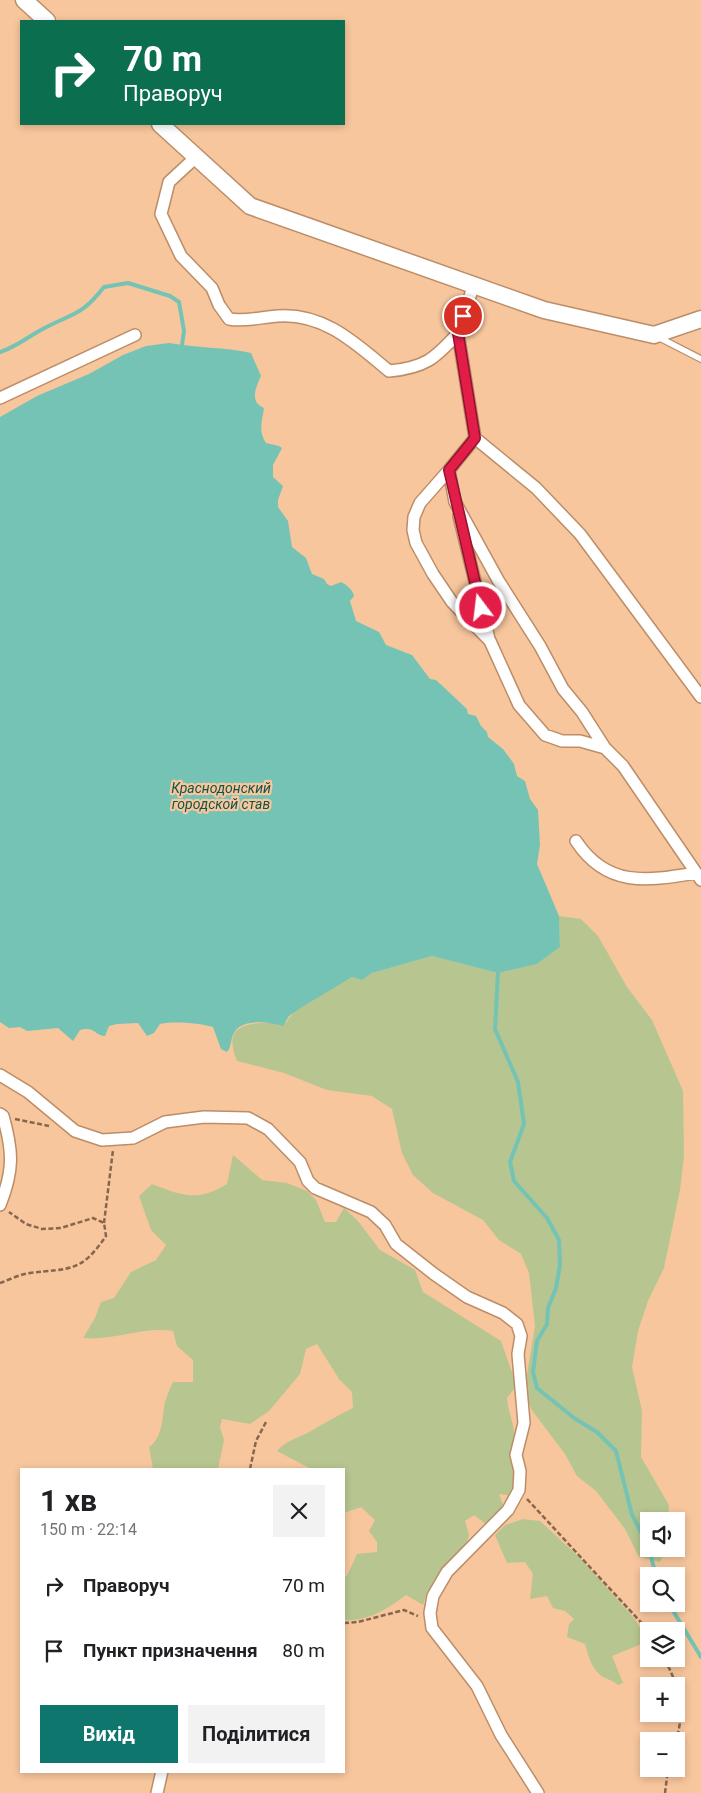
<!DOCTYPE html>
<html lang="uk">
<meta charset="utf-8">
<style>
body{margin:0;font-family:Roboto,sans-serif;background:#f2f2f2;color:#202124;height:100vh;display:flex;flex-direction:column;font-size:19px;white-space:nowrap}
*{box-sizing:border-box;margin:0}
p{font-size:16px;color:#757577}
.icon{flex:none;width:28px;height:28px;fill:none;stroke:currentColor;stroke-width:2;stroke-linecap:round;stroke-linejoin:round}
.map{position:relative;flex:1;overflow:hidden}
.drawer{position:absolute;left:20px;top:1468px;width:325px;height:305px;display:flex;flex-direction:column;background:#fff;border-radius:0px;box-shadow:0 2px 8px #0003}
.drawer>*{flex:none}
.banner{position:absolute;left:20px;top:20px;width:325px;height:105px;border-radius:0px;box-shadow:0 2px 8px #0003;background:#0b6e4f;color:#fff;overflow:hidden}
.tools{position:absolute;left:640px;top:1512px;display:grid;gap:10px}
.tools a{display:grid;place-items:center;width:45px;height:45px;border-radius:0px;background:#fff;box-shadow:0 2px 8px #0003;font-size:25px}
.pin{position:absolute;display:grid;place-items:center;width:42px;height:42px;color:#fff;margin:-21px;border:2px solid #fff;border-radius:50%;box-shadow:0 1px 5px #0007}
.me{position:absolute;width:55px;margin:-28px;rotate:345deg;stroke-linejoin:round;filter:drop-shadow(0 0 4px #0008)}
.turn{display:flex;align-items:center;gap:18px;height:105px;padding:0 20px;font-size:22px}
.turn .icon{width:65px;height:65px;stroke-width:2.5}
.turn b{display:block;font-size:35px;line-height:42px}
.round{display:grid;place-items:center;flex:none;width:52px;height:52px;border-radius:0px;background:#f2f2f2}
.head{display:flex;align-items:center;justify-content:space-between;height:85px;padding:0 20px}
h1{font-size:30px;font-weight:700;line-height:38px}
.cta{display:flex;gap:10px;margin-top:auto;padding:10px 20px}
.cta a{flex:1;height:58px;border-radius:0px;background:#0f766e;color:#fff;font-size:20px;font-weight:700;line-height:58px;text-align:center}
.cta a+a{background:#f2f2f2;color:#202124}
ul{padding:0;list-style:none}
li{display:flex;align-items:center;gap:15px;height:65px;padding:0 20px}
li div{flex:1}
li b{display:block;font-size:19px}
li em{font-style:normal}
.map>svg:first-child{display:block}
.green{fill:#b7c690}
.water{fill:#75c3b4}
.lines{fill:none;stroke-linecap:round;stroke-linejoin:round}
.stream{stroke:#75c3b4;stroke-width:4}
.service-casing{stroke:#bc8d67;stroke-width:8}
.minor-casing{stroke:#bc8d67;stroke-width:14}
.secondary-casing{stroke:#bc8d67;stroke-width:19}
.path{stroke:#87664e;stroke-width:2.5;stroke-dasharray:5 2.5;stroke-linecap:butt}
.service{stroke:#fff;stroke-width:5.5}
.minor{stroke:#fff;stroke-width:11}
.secondary{stroke:#fff;stroke-width:16}
.route-casing{stroke:#92132f;stroke-width:12}
.route{stroke:#e11d48;stroke-width:9}
.labels{text-anchor:middle;dominant-baseline:central;stroke-width:4.5;stroke-linejoin:round;paint-order:stroke}
.water-label{font-size:14px;font-style:italic;fill:#105349;stroke:#f7c69d}
</style>
<div class="map">
<svg width="701" height="1793" viewBox="0 0 701 1793">
<rect width="100%" height="100%" fill="#f7c69d"/>
<path class="green" d="M 559,916 L 581,919 L 598,936 L 627,987 L 652,1020 L 683,1091 L 684,1156 L 680,1190 L 664,1268 L 648,1301 L 638,1331 L 632,1367 L 642,1411 L 641,1457 L 669,1505 L 668,1521 L 649,1521 L 649,1549 L 666,1549 L 660,1562 L 639,1557 L 625,1529 L 596,1491 L 577,1476 L 565,1454 L 531,1409 L 525,1387 L 535,1326 L 529,1273 L 521,1254 L 499,1240 L 483,1220 L 433,1193 L 413,1175 L 402,1153 L 392,1109 L 372,1096 L 327,1090 L 284,1073 L 237,1061 C 219,1018 258,1024 287,1022 C 293,1006 337,986 352,977 L 362,980 L 372,973 L 432,956 L 498,973 L 537,964 L 560,947 Z
M 233,1155 L 262,1180 L 287,1183 L 307,1191 L 316,1200 L 325,1222 L 336,1222 L 344,1208 L 358,1221 L 380,1250 L 415,1270 L 423,1292 L 501,1341 L 515,1381 L 514,1389 L 507,1398 C 510,1425 520,1428 509,1456 C 516,1470 517,1480 513,1496 L 499,1494 L 504,1507 L 487,1525 L 474,1515 L 465,1521 L 469,1535 L 467,1543 L 427,1592 L 423,1605 L 406,1595 C 388,1609 366,1622 344,1620 L 344,1577 L 347,1576 L 357,1554 L 377,1552 L 377,1542 L 369,1531 L 375,1520 L 361,1507 L 344,1513 L 344,1469 L 311,1469 L 277,1451 C 288,1439 297,1439 311,1431 C 325,1423 338,1415 353,1408 L 352,1392 L 339,1379 L 317,1344 L 306,1349 L 300,1374 L 269,1411 L 250,1424 L 222,1419 L 220,1427 L 224,1440 L 218,1469 L 153,1469 L 149,1447 C 163,1438 162,1417 165,1402 C 167,1395 170,1389 173,1382 L 193,1382 L 193,1360 L 177,1346 L 173,1331 C 143,1326 114,1341 83,1338 L 95,1318 L 101,1302 L 114,1298 L 131,1272 L 156,1260 L 166,1245 L 151,1230 L 139,1196 L 152,1184 C 183,1196 197,1202 227,1184 Z
M 523,1519 L 540,1521 L 580,1558 L 635,1619 L 646,1637 L 644,1643 L 612,1656 L 623,1683 L 618,1685 C 612,1680 609,1680 603,1677 C 592,1671 588,1655 585,1644 L 567,1637 L 569,1624 L 574,1619 L 565,1611 L 553,1608 L 547,1596 L 530,1599 L 533,1574 L 525,1562 L 507,1563 L 495,1535 L 505,1525 Z"/>
<path class="water" d="M 169,343 C 196,348 224,347 251,353 L 261,376 C 256,387 249,402 264,408 C 262,422 258,430 266,443 L 279,446 L 282,448 L 273,465 L 273,477 L 283,486 L 278,500 L 278,507 L 288,521 L 292,547 L 306,558 L 312,574 L 324,579 L 327,584 L 331,586 L 341,582 C 347,585 353,590 354,596 L 350,601 L 356,621 L 379,632 L 386,645 L 412,655 L 430,679 L 436,680 L 467,709 L 468,714 L 476,716 L 481,726 L 487,732 L 488,737 L 503,749 L 514,764 L 517,776 L 525,781 L 530,799 L 538,810 L 540,845 L 537,864 L 559,916 L 560,947 L 537,964 L 498,973 L 432,956 L 372,973 L 362,980 L 352,977 L 302,1007 L 289,1016 L 283,1026 C 270,1022 241,1018 234,1033 C 230,1040 232,1046 227,1052 L 221,1049 L 213,1027 C 199,1023 174,1021 160,1024 L 154,1033 L 147,1036 L 138,1023 L 117,1024 L 109,1026 L 105,1036 C 95,1036 95,1026 80,1030 L 73,1041 L 58,1028 L 27,1031 L 20,1027 L 9,1028 L 0,1022 L 0,417 L 37,396 L 89,374 L 123,355 L 146,346 Z"/>
<g class="lines">
<path class="stream" d="M 0,352 C 16,347 26,338 41,330 C 71,313 80,318 104,287 L 128,283 L 170,296 L 179,302 L 184,331 L 182,345
M 498,973 L 495,1029 L 518,1082 L 524,1124 L 510,1162 L 514,1181 L 547,1218 L 559,1240 L 560,1265 L 556,1288 L 548,1308 L 547,1324 L 537,1341 L 533,1372 L 537,1388 L 574,1418 L 597,1432 L 616,1451 L 632,1515 L 649,1547
M 649,1549 L 656,1576
M 669,1604 L 701,1657"/>
<defs>
<path id="service" d="M 658,337 L 701,359"/>
<path id="minor" d="M 196,157 L 169,182 L 161,214 L 181,256 L 212,288 L 219,305 L 229,319 C 246,322 261,317 278,316 C 325,313 356,344 389,371 C 424,368 435,359 458,333
M 474,284 L 458,333 L 475,438 L 536,488 L 580,534 L 701,697
M 0,398 L 135,335
M 475,438 L 449,470 L 455,502 L 498,580 L 540,646 L 563,689 L 582,712 L 605,748 L 623,766 L 701,880
M 449,470 L 420,503 L 414,517 L 413,530 L 416,543 L 433,574 L 452,602 L 490,641 L 519,705 L 545,735 L 562,741 L 580,741 L 605,748
M 459,516 L 489,639
M 576,841 C 607,888 647,881 696,873
M 0,1075 L 28,1092 L 75,1131 L 102,1140 L 133,1138 L 165,1122 L 204,1117 L 248,1118 L 268,1129 L 300,1162 L 308,1181 L 315,1188 L 371,1212 L 385,1225 L 396,1244 L 434,1274 L 467,1297 L 503,1313 L 517,1324 L 521,1336 L 518,1354 L 524,1423 L 516,1455 L 520,1471 L 519,1490 L 508,1510 L 447,1572 L 433,1596 L 430,1613 L 432,1628 L 477,1686 L 501,1735 L 538,1793
M 0,1114 L 3,1116 C 13,1151 14,1170 0,1205
M 157,1793 L 162,1771"/>
<path id="secondary" d="M 24,0 L 47,21
M 160,124 L 250,206 L 544,310 L 654,335 L 701,319"/>
</defs>
<use href="#service" class="service-casing"/>
<use href="#minor" class="minor-casing"/>
<use href="#secondary" class="secondary-casing"/>
<path class="path" d="M 15,1119 L 49,1126
M 104,1223 L 113,1150
M 0,1283 C 9,1280 20,1274 30,1273 C 70,1268 81,1273 106,1236 L 104,1223 L 93,1218 L 61,1228 L 42,1229 L 26,1224 L 9,1212
M 250,1469 L 256,1441 L 266,1422
M 527,1499 L 649,1631
M 344,1623 L 358,1622 L 404,1610 L 418,1616
M 665,1659 C 680,1692 686,1704 676,1741
M 665,1793 L 668,1769"/>
<use href="#service" class="service"/>
<use href="#minor" class="minor"/>
<use href="#secondary" class="secondary"/>
</g>
<g class="lines">
<defs>
<path id="route" d="M 463,316 L 458,333 L 475,438 L 449,470 L 481,608"/>
</defs>
<use href="#route" class="route-casing"/>
<use href="#route" class="route"/>
</g>
<g class="labels">
<g class="water-label">
<text x="221" y="788">Краснодонский<tspan x="221" dy="16">городской став</tspan></text>
</g>
</g>
</svg>
<div class="tools">
<a><svg class="icon" aria-label="sound" viewBox="0 0 24 24"><path d="M4 9h4l5-4v14l-5-4H4zM17 9q2 3 0 6"/></svg></a>
<a><svg class="icon" aria-label="search" viewBox="0 0 24 24"><circle cx="10" cy="10" r="6"/><path d="M15 15l6 6"/></svg></a>
<a><svg class="icon" aria-label="layers" viewBox="0 0 24 24"><path d="M12 4l9 5-9 5-9-5zM3 14l9 5 9-5"/></svg></a>
<a>+</a>
<a>−</a>
</div>
<div class="pin" style="left:463px;top:316px;background:#d93025"><svg class="icon" aria-label="arrive" viewBox="0 0 24 24"><path d="M6 21V4h12l-3 4 3 4H6"/></svg></div>
<svg class="me" style="left:481px;top:608px" viewBox="-20 -20 40 40"><circle r="17" fill="#e11d48" stroke="#fff" stroke-width="3"/><path d="M0-11L8 9 0 5-8 9z" fill="#fff"/></svg>
<div class="banner">
<div class="turn"><svg class="icon" aria-label="right" viewBox="0 0 24 24"><path d="M7 20v-9h11M14 6l5 5-5 5"/></svg><div><b>70 m</b>Праворуч</div></div>
</div>
<section class="drawer">
<div class="head"><div><h1>1 хв</h1><p>150 m · 22:14</p></div><a class="round"><svg class="icon" aria-label="close" viewBox="0 0 24 24"><path d="M6 6l12 12M18 6L6 18"/></svg></a></div>
<ul>
<li><svg class="icon" aria-label="right" viewBox="0 0 24 24"><path d="M7 20v-9h11M14 6l5 5-5 5"/></svg><div><b>Праворуч</b></div><em>70 m</em></li>
<li><svg class="icon" aria-label="arrive" viewBox="0 0 24 24"><path d="M6 21V4h12l-3 4 3 4H6"/></svg><div><b>Пункт призначення</b></div><em>80 m</em></li>
</ul>
<div class="cta"><a>Вихід</a><a>Поділитися</a></div>
</section>
</div>
